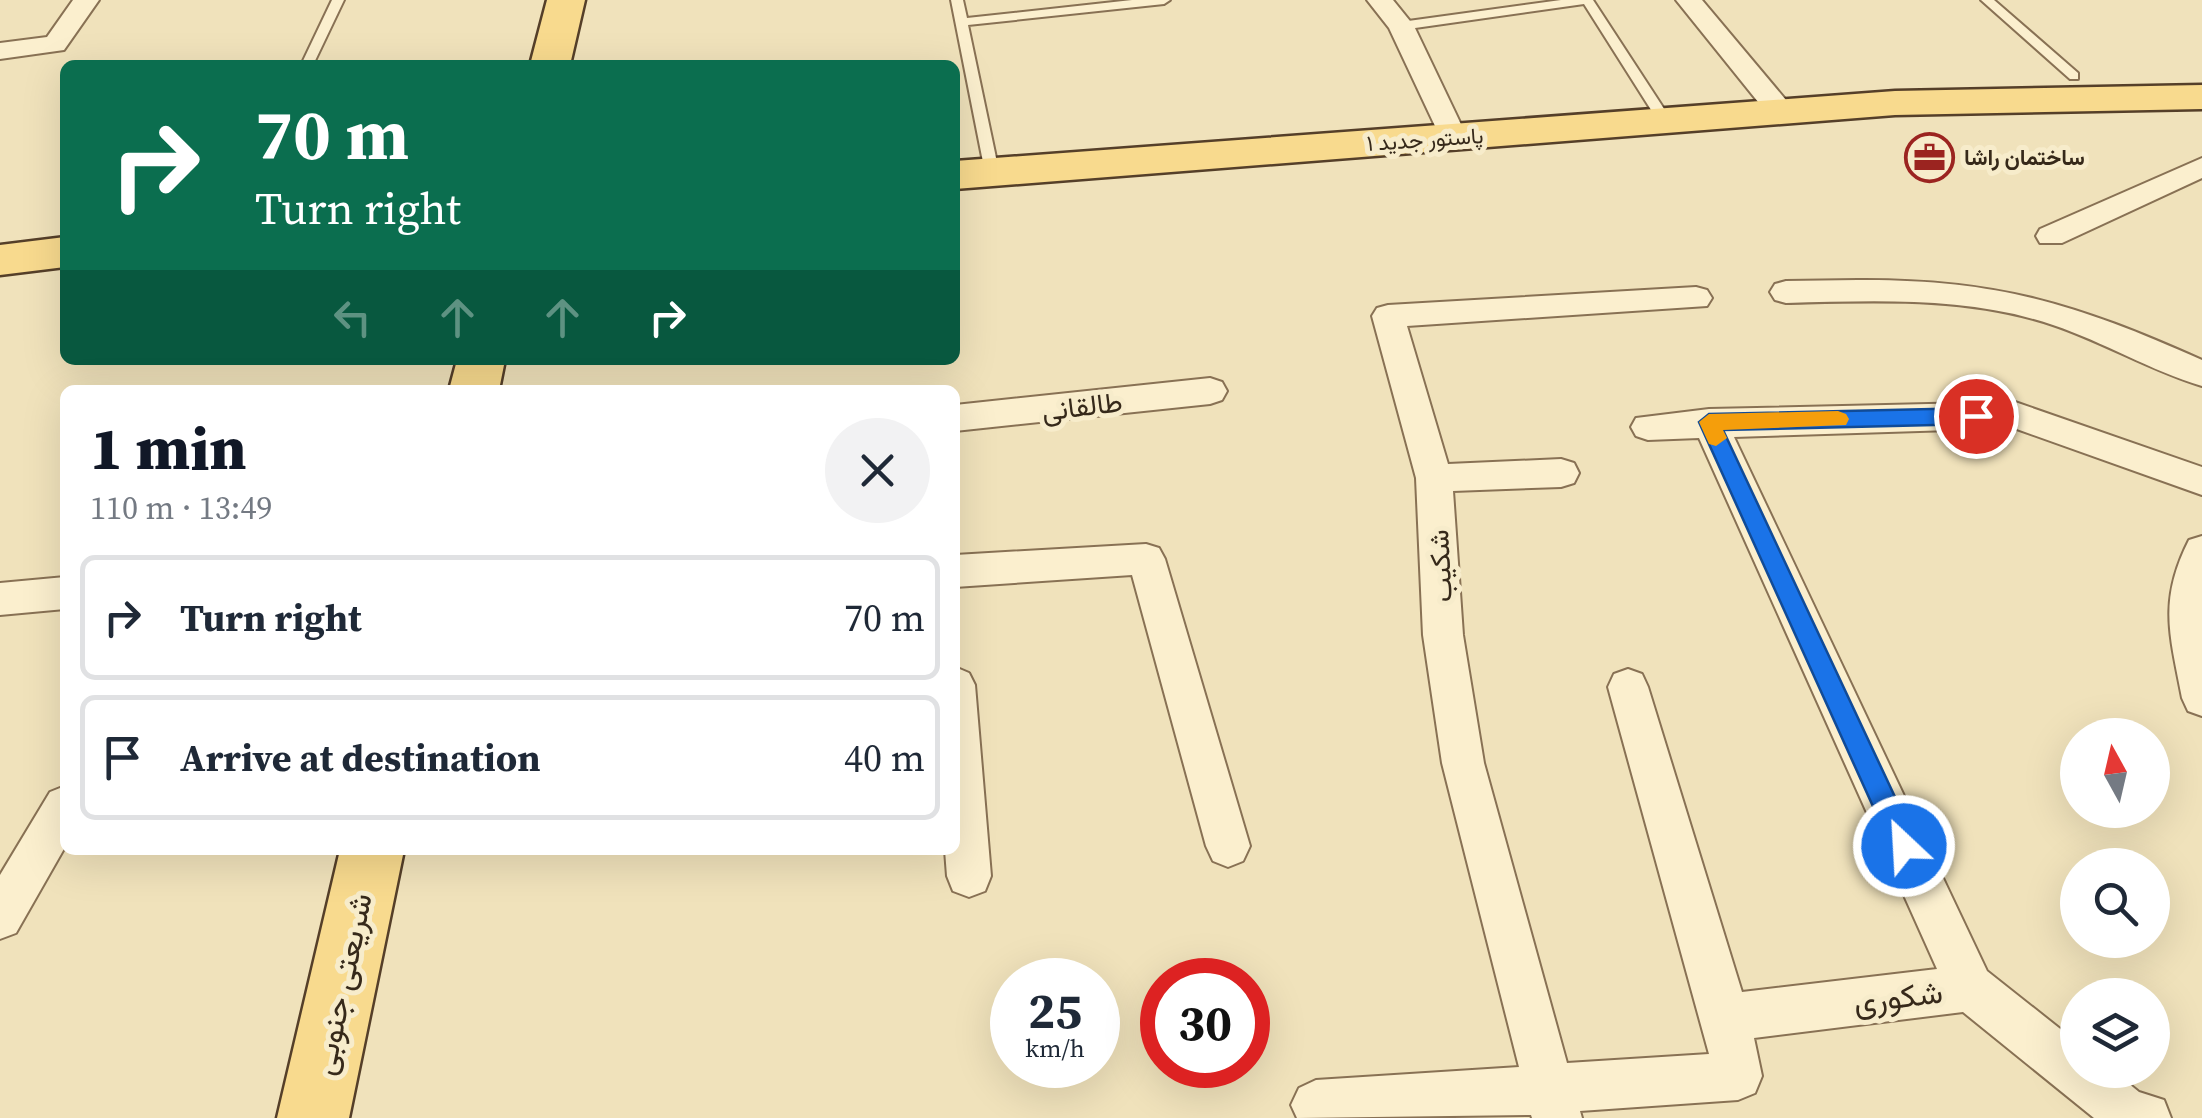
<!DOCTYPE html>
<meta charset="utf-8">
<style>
body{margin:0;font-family:"Source Serif 4",Vazirmatn,serif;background:#f2f2f3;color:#1f2937;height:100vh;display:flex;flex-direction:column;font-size:38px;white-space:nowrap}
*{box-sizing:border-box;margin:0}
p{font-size:32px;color:#747a83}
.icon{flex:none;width:55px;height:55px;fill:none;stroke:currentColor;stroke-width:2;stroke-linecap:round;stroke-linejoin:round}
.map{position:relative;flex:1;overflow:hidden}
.side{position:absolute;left:60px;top:385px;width:900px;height:470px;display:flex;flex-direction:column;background:#fff;border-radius:15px;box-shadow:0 10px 40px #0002}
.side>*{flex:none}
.top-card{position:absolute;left:60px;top:60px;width:900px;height:305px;border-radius:15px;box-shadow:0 10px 40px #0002;background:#0b6e4f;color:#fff;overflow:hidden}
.needle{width:65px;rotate:352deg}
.buttons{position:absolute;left:2060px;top:718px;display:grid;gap:20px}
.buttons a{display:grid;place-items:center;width:110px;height:110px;border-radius:50%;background:#fff;box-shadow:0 10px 40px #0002;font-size:50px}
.speed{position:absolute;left:990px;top:958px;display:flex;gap:20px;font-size:50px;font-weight:700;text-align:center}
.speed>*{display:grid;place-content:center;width:130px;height:130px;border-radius:50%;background:#fff;box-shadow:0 10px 40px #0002;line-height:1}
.speed small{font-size:25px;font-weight:400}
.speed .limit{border:15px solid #d22;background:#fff;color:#111}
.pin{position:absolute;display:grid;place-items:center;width:85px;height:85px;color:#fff;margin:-42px;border:5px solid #fff;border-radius:50%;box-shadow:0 2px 10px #0007}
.me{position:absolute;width:110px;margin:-55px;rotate:335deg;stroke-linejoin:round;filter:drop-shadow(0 0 8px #0008)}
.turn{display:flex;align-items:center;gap:35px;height:210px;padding:0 30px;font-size:45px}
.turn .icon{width:130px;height:130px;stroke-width:2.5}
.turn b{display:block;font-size:70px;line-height:85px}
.lanes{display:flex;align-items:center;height:95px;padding:0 30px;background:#0003;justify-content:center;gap:50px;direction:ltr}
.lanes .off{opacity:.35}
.round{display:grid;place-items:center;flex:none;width:105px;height:105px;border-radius:52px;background:#f2f2f3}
.head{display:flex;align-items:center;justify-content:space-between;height:170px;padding:0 30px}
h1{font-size:60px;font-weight:800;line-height:75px;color:#111827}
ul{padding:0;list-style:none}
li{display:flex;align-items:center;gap:30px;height:125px;margin:0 20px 15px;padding:0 10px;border:5px solid #e0e1e3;border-radius:15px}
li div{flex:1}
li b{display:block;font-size:38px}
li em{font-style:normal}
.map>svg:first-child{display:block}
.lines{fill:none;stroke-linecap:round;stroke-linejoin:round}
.lane-casing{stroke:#887154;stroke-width:4}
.street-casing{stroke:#887154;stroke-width:4}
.primary-casing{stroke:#553f29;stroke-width:5}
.lane{fill:#fbefce;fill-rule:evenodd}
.street{fill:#fbefce;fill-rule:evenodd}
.primary{fill:#f8da8e;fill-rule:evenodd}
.route{fill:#1a73e8;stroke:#114b97;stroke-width:2.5}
.slow{fill:#f59e0b}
.labels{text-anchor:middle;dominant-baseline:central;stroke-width:10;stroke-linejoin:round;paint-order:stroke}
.far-street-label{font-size:22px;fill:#36291a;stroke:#f7eccb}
.far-poi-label{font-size:22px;font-weight:bold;fill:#36291a;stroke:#f7eccb;text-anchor:start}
.street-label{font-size:28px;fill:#36291a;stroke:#f7eccb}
.near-street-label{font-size:32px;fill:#36291a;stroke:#f7eccb}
</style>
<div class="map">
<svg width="2202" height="1118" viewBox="0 0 2202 1118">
<rect width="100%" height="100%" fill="#f0e2bb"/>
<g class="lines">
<defs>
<path id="lane" d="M 332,0 L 344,0 L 313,65 L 301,65 Z
M 951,0 L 963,0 L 967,18 L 1132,0 L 1170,0 L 1164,4 L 968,25 L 999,172 L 992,176 L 985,172 Z
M 1561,0 L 1593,0 L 1672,121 L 1670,124 L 1660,124 L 1584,4 L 1401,30 L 1395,26 L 1401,22 Z
M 1981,0 L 1994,0 L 2078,73 L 2078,79 L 2070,79 Z"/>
<path id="street" d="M 73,0 L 99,0 L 64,50 L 0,59 L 0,43 L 47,37 Z
M 1367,0 L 1393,0 L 1414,26 L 1467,137 L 1463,143 L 1443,143 L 1389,28 Z
M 1676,0 L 1702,0 L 1791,106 L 1795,112 L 1791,118 L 1771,118 Z
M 2202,158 L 2202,178 L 2062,243 L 2040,243 L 2036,236 L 2040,229 Z
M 1858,280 C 1996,279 2077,304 2202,360 L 2202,386 C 2151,371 2104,342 2053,325 C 1967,296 1875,301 1786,303 L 1775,300 L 1770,292 L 1775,284 L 1786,281 Z
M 1696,287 L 1707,290 L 1712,298 L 1707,306 L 1407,326 L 1448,464 L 1561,459 L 1574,463 L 1579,473 L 1574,483 L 1561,487 L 1453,491 L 1463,635 L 1484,763 L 1567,1063 L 1709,1054 L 1608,687 L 1614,674 L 1628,669 L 1642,674 L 1648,687 L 1742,992 L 1937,969 L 1699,438 L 1648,440 L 1636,436 L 1631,427 L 1636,418 L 1709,409 L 2015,402 L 2202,467 L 2202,495 L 2014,428 L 1734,437 L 1987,971 L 2078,1043 L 2078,1070 L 2112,1070 L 2139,1092 L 2164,1100 L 2171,1118 L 2094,1118 L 1963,1012 L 1754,1038 L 1762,1076 L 1755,1093 L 1738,1100 L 1580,1111 L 1582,1118 L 1532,1118 L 1531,1115 L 1297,1118 L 1291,1105 L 1299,1088 L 1316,1080 L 1519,1067 L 1442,763 L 1423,635 L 1416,478 L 1372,316 L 1377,308 L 1388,305 Z
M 1210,378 L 1222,382 L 1227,391 L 1222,400 L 1210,404 L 955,431 L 955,405 Z
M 2202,536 L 2202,716 L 2188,711 L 2182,698 C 2170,635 2158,601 2189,540 Z
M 1146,544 L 1159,548 L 1165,559 L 1250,846 L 1243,861 L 1228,867 L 1213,861 L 1206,846 L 1132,575 L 955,587 L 955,555 Z
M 65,577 L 65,609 L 0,615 L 0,583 Z
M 955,667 L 969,673 L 975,685 L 991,876 L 985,891 L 969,897 L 953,891 L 947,876 L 945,850 L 955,850 Z
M 65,786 L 65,847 L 16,933 L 0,939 L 0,875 L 50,792 Z"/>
<path id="primary" d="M 547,0 L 585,0 L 570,65 L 530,65 Z
M 2202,85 L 2202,109 L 1895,115 L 955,189 L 955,161 L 1895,91 Z
M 65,237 L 65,267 L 0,275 L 0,245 Z
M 457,360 L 505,360 L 499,390 L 449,390 Z
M 340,850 L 404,850 L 349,1118 L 277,1118 Z"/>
</defs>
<use href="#lane" class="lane-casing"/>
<use href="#street" class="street-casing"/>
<use href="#primary" class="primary-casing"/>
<use href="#lane" class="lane"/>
<use href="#street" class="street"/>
<use href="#primary" class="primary"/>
</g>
<path class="route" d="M 1976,408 L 1987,416 L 1976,424 L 1723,430 L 1918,846 L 1914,855 L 1904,859 L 1895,855 L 1699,422 L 1709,414 Z"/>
<path class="slow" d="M 1838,411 L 1846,414 L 1849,419 L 1846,425 L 1723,430 L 1727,438 L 1716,446 L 1709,444 L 1699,422 L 1709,414 Z"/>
<defs>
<symbol id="office-ring" viewBox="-11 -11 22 22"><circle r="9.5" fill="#f7eccb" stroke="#9b2420" stroke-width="1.5"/><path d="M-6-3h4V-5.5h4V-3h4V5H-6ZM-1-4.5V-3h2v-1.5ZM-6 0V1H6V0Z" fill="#9b2420"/></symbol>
</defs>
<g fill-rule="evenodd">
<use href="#office-ring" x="1902" y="130" width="55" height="55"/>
</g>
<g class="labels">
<g class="far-street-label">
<text transform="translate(1425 139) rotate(-4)">پاستور جدید ۱</text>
</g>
<g class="far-poi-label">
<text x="1964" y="157">ساختمان راشا</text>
</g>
<g class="street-label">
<text transform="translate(1082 406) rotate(-7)">طالقانی</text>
<text transform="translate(1440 566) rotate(-93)">شکیب</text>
</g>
<g class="near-street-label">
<text transform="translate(342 984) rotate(-78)">شریعتی جنوبی</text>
<text transform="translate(1898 997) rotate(-7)">شکوری</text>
</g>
</g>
</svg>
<div class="buttons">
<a><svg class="needle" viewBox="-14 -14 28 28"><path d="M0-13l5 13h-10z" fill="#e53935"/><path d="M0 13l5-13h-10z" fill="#747a83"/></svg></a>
<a><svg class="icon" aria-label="search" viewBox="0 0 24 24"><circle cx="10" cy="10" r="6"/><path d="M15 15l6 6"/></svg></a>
<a><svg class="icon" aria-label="layers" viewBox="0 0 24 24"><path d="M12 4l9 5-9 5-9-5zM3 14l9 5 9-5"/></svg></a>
</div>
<div class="speed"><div>25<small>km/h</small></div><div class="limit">30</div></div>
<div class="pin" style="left:1976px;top:416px;background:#d93025"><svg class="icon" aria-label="arrive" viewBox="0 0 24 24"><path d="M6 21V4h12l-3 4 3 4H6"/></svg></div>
<svg class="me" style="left:1904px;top:846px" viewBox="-20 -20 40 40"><circle r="17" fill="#1a73e8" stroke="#fff" stroke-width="3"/><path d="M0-11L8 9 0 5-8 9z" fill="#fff"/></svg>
<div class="top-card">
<div class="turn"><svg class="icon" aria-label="right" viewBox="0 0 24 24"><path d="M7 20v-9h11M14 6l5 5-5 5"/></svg><div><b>70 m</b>Turn right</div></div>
<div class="lanes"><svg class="icon off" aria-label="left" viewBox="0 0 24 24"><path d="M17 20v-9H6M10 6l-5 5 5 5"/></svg><svg class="icon off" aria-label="ahead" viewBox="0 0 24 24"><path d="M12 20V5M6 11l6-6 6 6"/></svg><svg class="icon off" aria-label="ahead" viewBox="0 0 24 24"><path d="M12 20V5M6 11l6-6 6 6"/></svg><svg class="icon" aria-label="right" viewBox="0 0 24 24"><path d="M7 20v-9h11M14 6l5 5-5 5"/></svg></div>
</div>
<section class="side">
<div class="head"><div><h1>1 min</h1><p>110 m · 13:49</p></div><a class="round"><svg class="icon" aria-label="close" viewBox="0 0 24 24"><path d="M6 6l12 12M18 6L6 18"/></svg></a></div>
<ul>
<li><svg class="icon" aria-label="right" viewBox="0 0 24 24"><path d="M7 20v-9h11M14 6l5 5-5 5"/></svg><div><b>Turn right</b></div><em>70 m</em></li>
<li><svg class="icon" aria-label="arrive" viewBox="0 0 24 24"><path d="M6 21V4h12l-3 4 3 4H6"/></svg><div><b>Arrive at destination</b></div><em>40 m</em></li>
</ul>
</section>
</div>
